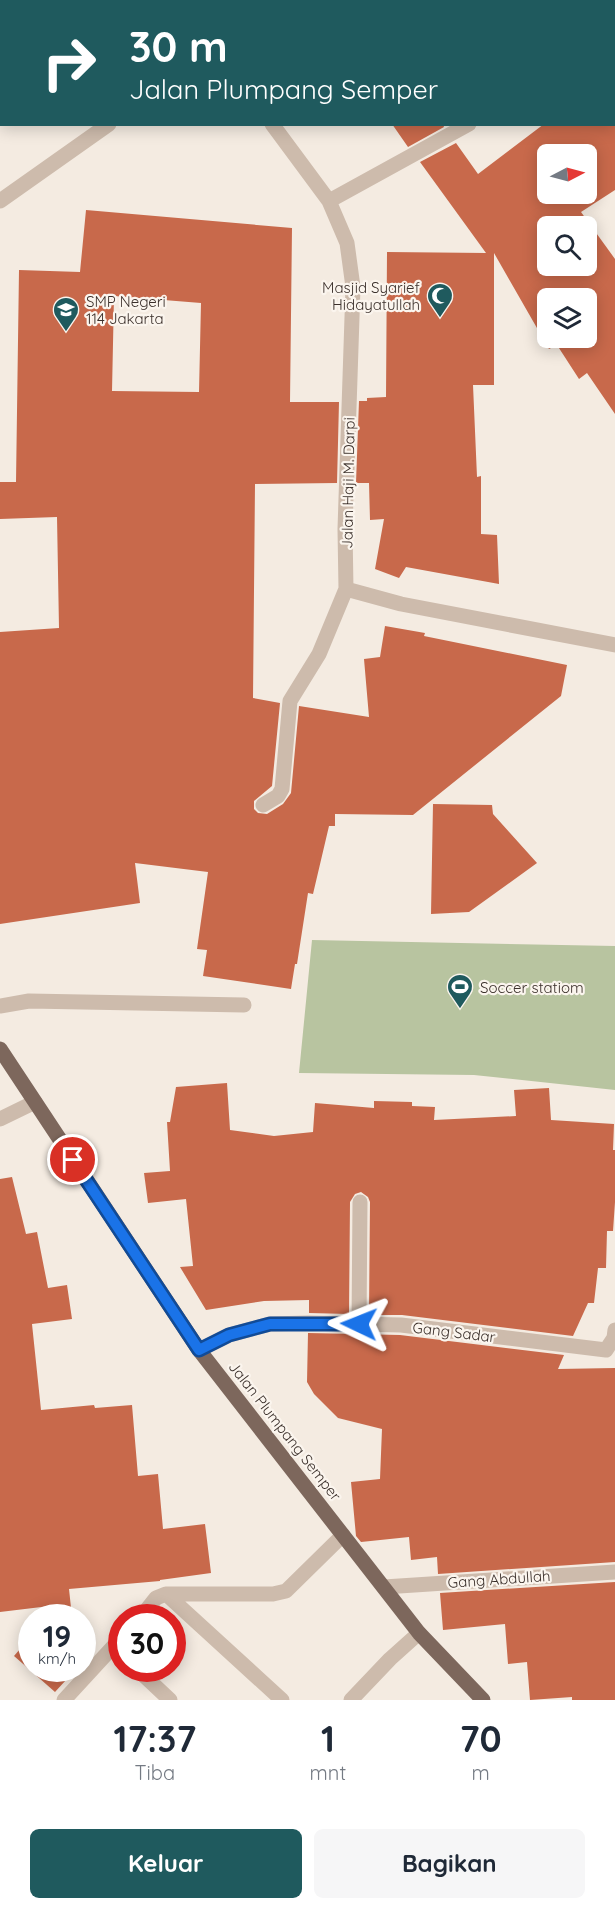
<!DOCTYPE html>
<html lang="id">
<style>
body{margin:0;font-family:Quicksand,sans-serif;background:#f6f6f7;color:#1f2937;height:100vh;display:flex;flex-direction:column;font-size:22px;white-space:nowrap}
*{box-sizing:border-box;margin:0}
p{font-size:20px;color:#747a83}
.icon{flex:none;width:33px;height:33px;fill:none;stroke:currentColor;stroke-width:2;stroke-linecap:round;stroke-linejoin:round}
.map{position:relative;height:1700px;overflow:hidden}
.sheet{display:flex;flex-direction:column;background:#fff;flex:1}
.sheet>*{flex:none}
.hud{position:absolute;left:0px;top:0px;width:615px;height:126px;box-shadow:0 3px 15px #0003;background:#1f5a5e;color:#fff;overflow:hidden}
.needle{width:39px;rotate:84deg}
.fabs{position:absolute;left:537px;top:144px;display:grid;gap:12px}
.fabs a{display:grid;place-items:center;width:60px;height:60px;border-radius:9px;background:#fff;box-shadow:0 3px 15px #0003;font-size:30px}
.speed{position:absolute;left:18px;top:1604px;display:flex;gap:12px;font-size:30px;font-weight:700;text-align:center}
.speed>*{display:grid;place-content:center;width:78px;height:78px;border-radius:50%;background:#fff;box-shadow:0 3px 15px #0003;line-height:1}
.speed small{font-size:15px;font-weight:400}
.speed .limit{border:9px solid #d22;background:#fff;color:#111}
.pin{position:absolute;display:grid;place-items:center;width:51px;height:51px;color:#fff;margin:-26px;border:3px solid #fff;border-radius:50%;box-shadow:0 2px 6px #0007}
.me{position:absolute;width:66px;margin:-33px;rotate:272deg;stroke-linejoin:round;filter:drop-shadow(0 0 4px #0008)}
.turn{display:flex;align-items:center;gap:21px;height:126px;padding:0 30px;font-size:27px}
.turn .icon{width:78px;height:78px;stroke-width:2.5}
.turn b{display:block;font-size:42px;line-height:51px}
.eta{display:flex;justify-content:space-evenly;align-items:center;height:102px;text-align:center}
.eta b{font-size:36px;font-weight:700;line-height:42px}
.action{display:flex;gap:12px;margin-top:auto;padding:12px 30px}
.action a{flex:1;height:69px;border-radius:9px;background:#1f5a5e;color:#fff;font-size:24px;font-weight:700;line-height:69px;text-align:center}
.action a+a{background:#f6f6f7;color:#1f2937}
.map>svg:first-child{display:block}
.green{fill:#b8c4a0}
.building{fill:#c8694b;fill-rule:evenodd}
.lines{fill:none;stroke-linecap:round;stroke-linejoin:round}
.minor{stroke:#cdbbac;stroke-width:15}
.major{stroke:#7d675c;stroke-width:15}
.route-casing{stroke:#114b97;stroke-width:15}
.route{stroke:#1a73e8;stroke-width:10}
.labels{text-anchor:middle;dominant-baseline:central;stroke-width:4.5;stroke-linejoin:round;paint-order:stroke}
.poi-label{font-size:15px;fill:#3b302b;stroke:#fbf5ee;text-anchor:start}
.street-label{font-size:15px;fill:#3b302b;stroke:#fbf5ee}
</style>
<div class="map">
<svg width="615" height="1700" viewBox="0 0 615 1700">
<rect width="100%" height="100%" fill="#f4ebe1"/>
<path class="green" d="M 312,940 L 615,946 L 615,1090 L 474,1075 L 299,1073 Z"/>
<path class="building" d="M 392,124 L 443,124 L 444,127 L 408,147 Z
M 544,124 L 615,124 L 615,190 L 581,212 L 615,259 L 615,414 L 587,373 L 579,379 L 557,345 L 549,349 L 494,253 L 494,385 L 473,385 L 477,477 L 481,476 L 481,534 L 497,535 L 499,584 L 406,567 L 399,578 L 375,569 L 384,519 L 370,520 L 369,483 L 356,483 L 359,401 L 367,401 L 367,398 L 386,397 L 387,252 L 486,253 L 420,162 L 456,143 L 478,174 ZM 548,154 L 586,154 L 586,194 L 548,194 ZM 548,226 L 586,226 L 586,266 L 548,266 ZM 548,298 L 586,298 L 586,338 L 548,338 Z
M 86,210 L 292,228 L 290,402 L 339,402 L 337,483 L 255,484 L 253,698 L 280,703 L 272,786 L 254,801 L 254,809 L 258,813 L 267,814 L 283,804 L 291,793 L 299,706 L 369,717 L 364,659 L 380,657 L 385,626 L 425,633 L 424,636 L 567,665 L 561,696 L 413,815 L 335,814 L 335,826 L 329,826 L 313,894 L 308,893 L 297,964 L 295,964 L 291,989 L 203,976 L 207,950 L 197,949 L 208,872 L 135,863 L 140,903 L 0,924 L 0,632 L 59,628 L 57,517 L 0,519 L 0,482 L 16,482 L 19,270 L 80,272 ZM 114,296 L 201,303 L 199,392 L 112,391 Z
M 433,804 L 492,805 L 493,814 L 537,863 L 469,912 L 431,914 Z
M 227,1083 L 230,1130 L 274,1136 L 313,1132 L 315,1103 L 374,1108 L 374,1101 L 412,1102 L 412,1106 L 435,1107 L 434,1120 L 516,1116 L 514,1090 L 549,1088 L 551,1120 L 614,1124 L 613,1150 L 615,1150 L 615,1202 L 613,1231 L 607,1231 L 606,1268 L 598,1268 L 594,1303 L 588,1303 L 573,1336 L 402,1315 L 369,1315 L 370,1202 L 368,1197 L 361,1192 L 355,1194 L 350,1202 L 349,1314 L 309,1313 L 309,1300 L 264,1301 L 206,1310 L 180,1267 L 193,1266 L 186,1199 L 148,1203 L 144,1173 L 170,1171 L 167,1122 L 170,1122 L 176,1087 Z
M 12,1177 L 26,1234 L 37,1232 L 48,1288 L 67,1285 L 72,1319 L 32,1324 L 41,1410 L 94,1405 L 95,1408 L 132,1405 L 138,1476 L 158,1474 L 163,1529 L 205,1524 L 211,1573 L 160,1580 L 160,1581 L 69,1589 L 72,1617 L 47,1617 L 58,1605 L 0,1612 L 0,1179 Z
M 308,1333 L 400,1335 L 564,1355 L 558,1369 L 615,1368 L 615,1562 L 438,1574 L 437,1557 L 411,1560 L 409,1537 L 361,1542 L 356,1536 L 351,1482 L 380,1479 L 382,1429 L 338,1418 L 314,1394 L 307,1382 Z
M 615,1582 L 615,1700 L 572,1700 L 572,1697 L 530,1700 L 527,1662 L 508,1664 L 505,1624 L 443,1630 L 440,1593 Z
M 32,1635 L 32,1668 L 77,1668 L 55,1692 L 14,1656 Z
M 82,1641 L 93,1650 L 82,1661 Z"/>
<g class="lines">
<path class="minor" d="M 180,0 L 181,2
M 489,0 L 490,2
M 272,124 L 329,201 L 347,243 L 353,287 L 345,529 L 346,589 L 401,604 L 615,645
M 0,201 L 109,124
M 329,201 L 469,124
M 263,805 L 278,796 L 282,789 L 290,701 L 319,654 L 346,589
M 0,1006 L 29,1001 L 244,1005
M 0,1119 L 35,1102
M 359,1324 L 360,1202
M 199,1350 L 229,1335 L 270,1324 L 308,1323 L 401,1325 L 606,1350 L 614,1338 L 615,1330
M 384,1587 L 615,1572
M 166,1594 L 282,1700
M 141,1617 L 156,1598 L 166,1594 L 273,1594 L 286,1591 L 343,1535
M 136,1668 L 170,1700
M 64,1700 L 122,1637
M 351,1700 L 390,1659 L 419,1633"/>
<path class="major" d="M 0,1049 L 199,1350 L 419,1633 L 483,1700"/>
</g>
<g class="lines">
<defs>
<path id="route" d="M 73,1160 L 199,1350 L 229,1335 L 270,1324 L 359,1324"/>
</defs>
<use href="#route" class="route-casing"/>
<use href="#route" class="route"/>
</g>
<defs>
<symbol id="mosque-pin" viewBox="-11 -11 22 30"><path d="M0 17L-7.5 6A9.5 9.5 0 1 1 7.5 6Z" fill="#1f5a5e" stroke="#fbf5ee"/><path d="M3.5-4.9A6 6 0 1 0 3.5 4.9A5 5 0 1 1 3.5-4.9Z" fill="#fff"/></symbol>
<symbol id="school-pin" viewBox="-11 -11 22 30"><path d="M0 17L-7.5 6A9.5 9.5 0 1 1 7.5 6Z" fill="#1f5a5e" stroke="#fbf5ee"/><path d="M0-5L7-2L0 1L-7-2ZM-4 1L0 2.5L4 1V4Q0 6-4 4Z" fill="#fff"/></symbol>
<symbol id="stadium-pin" viewBox="-11 -11 22 30"><path d="M0 17L-7.5 6A9.5 9.5 0 1 1 7.5 6Z" fill="#1f5a5e" stroke="#fbf5ee"/><path d="M0-5a6.5 5 0 1 0 0 10a6.5 5 0 1 0 0-10ZM-3.5-1.8h7v3.6h-7Z" fill="#fff"/></symbol>
</defs>
<g fill-rule="evenodd">
<use href="#mosque-pin" x="425" y="281" width="30" height="40"/>
<use href="#school-pin" x="51" y="295" width="30" height="40"/>
<use href="#stadium-pin" x="445" y="972" width="30" height="40"/>
</g>
<g class="labels">
<g class="poi-label">
<text x="420" y="287" text-anchor="end">Masjid Syarief<tspan x="420" dy="17">Hidayatullah</tspan></text>
<text x="86" y="301">SMP Negeri<tspan x="86" dy="17">114 Jakarta</tspan></text>
<text x="480" y="987">Soccer statiom</text>
</g>
<g class="street-label">
<text transform="translate(348 483) rotate(-89)">Jalan Haji M. Darpi</text>
<text transform="translate(454 1332) rotate(7)">Gang Sadar</text>
<text transform="translate(285 1431) rotate(52)">Jalan Plumpang Semper</text>
<text transform="translate(499 1579) rotate(-4)">Gang Abdullah</text>
</g>
</g>
</svg>
<div class="fabs">
<a><svg class="needle" viewBox="-14 -14 28 28"><path d="M0-13l5 13h-10z" fill="#e53935"/><path d="M0 13l5-13h-10z" fill="#747a83"/></svg></a>
<a><svg class="icon" aria-label="search" viewBox="0 0 24 24"><circle cx="10" cy="10" r="6"/><path d="M15 15l6 6"/></svg></a>
<a><svg class="icon" aria-label="layers" viewBox="0 0 24 24"><path d="M12 4l9 5-9 5-9-5zM3 14l9 5 9-5"/></svg></a>
</div>
<div class="speed"><div>19<small>km/h</small></div><div class="limit">30</div></div>
<div class="pin" style="left:73px;top:1160px;background:#d93025"><svg class="icon" aria-label="arrive" viewBox="0 0 24 24"><path d="M6 21V4h12l-3 4 3 4H6"/></svg></div>
<svg class="me" style="left:359px;top:1324px" viewBox="-20 -20 40 40"><path d="M0-17L14 15 0 8-14 15z" fill="#1a73e8" stroke="#fff" stroke-width="4"/></svg>
<div class="hud">
<div class="turn"><svg class="icon" aria-label="right" viewBox="0 0 24 24"><path d="M7 20v-9h11M14 6l5 5-5 5"/></svg><div><b>30 m</b>Jalan Plumpang Semper</div></div>
</div>
</div>
<section class="sheet">
<div class="eta">
<div><b>17:37</b><p>Tiba</p></div>
<div><b>1</b><p>mnt</p></div>
<div><b>70</b><p>m</p></div>
</div>
<div class="action"><a>Keluar</a><a>Bagikan</a></div>
</section>
